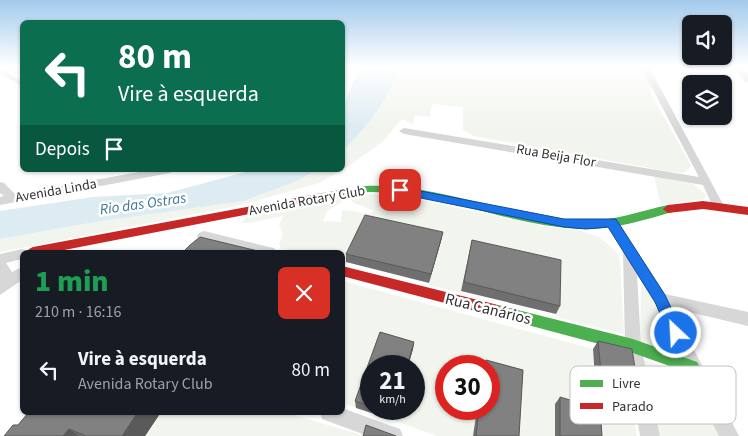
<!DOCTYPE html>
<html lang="pt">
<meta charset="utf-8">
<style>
body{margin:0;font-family:"Source Sans 3",sans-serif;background:#242831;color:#f1f3f6;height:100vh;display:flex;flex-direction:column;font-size:19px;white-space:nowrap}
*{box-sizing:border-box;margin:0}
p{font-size:16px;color:#9ea1a6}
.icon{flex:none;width:28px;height:28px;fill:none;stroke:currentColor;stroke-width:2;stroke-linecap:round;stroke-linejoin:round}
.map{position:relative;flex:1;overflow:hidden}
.panel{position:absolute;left:20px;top:250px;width:325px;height:165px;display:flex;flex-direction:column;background:#171b24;border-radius:8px;box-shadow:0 1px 4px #0004}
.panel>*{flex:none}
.banner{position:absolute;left:20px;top:20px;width:325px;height:152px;border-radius:8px;box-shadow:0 1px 4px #0004;background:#0b6e4f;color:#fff;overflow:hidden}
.tools{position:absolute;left:682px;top:15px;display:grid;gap:10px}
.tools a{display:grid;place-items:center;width:50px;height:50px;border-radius:8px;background:#171b24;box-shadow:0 1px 4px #0004;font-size:25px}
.speed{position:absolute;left:360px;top:355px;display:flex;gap:10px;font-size:25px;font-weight:700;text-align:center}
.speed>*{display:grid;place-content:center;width:65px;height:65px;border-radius:50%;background:#171b24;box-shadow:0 1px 4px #0004;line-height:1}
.speed small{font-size:12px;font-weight:400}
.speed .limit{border:8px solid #d22;background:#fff;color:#111}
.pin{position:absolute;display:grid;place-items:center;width:42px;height:42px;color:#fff;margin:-21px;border-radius:10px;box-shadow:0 2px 8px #0006}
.me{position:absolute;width:55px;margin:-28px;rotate:335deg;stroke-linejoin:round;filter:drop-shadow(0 0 4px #0008)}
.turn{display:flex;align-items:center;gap:18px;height:105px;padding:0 15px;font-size:22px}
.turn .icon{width:65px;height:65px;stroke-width:2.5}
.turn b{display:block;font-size:35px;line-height:42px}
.then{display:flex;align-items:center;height:48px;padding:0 15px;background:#0003;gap:10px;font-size:19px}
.round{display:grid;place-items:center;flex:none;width:52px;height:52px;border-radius:8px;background:#242831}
.headline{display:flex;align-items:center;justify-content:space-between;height:85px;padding:0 15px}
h1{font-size:30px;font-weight:800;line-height:38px;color:#1e9e55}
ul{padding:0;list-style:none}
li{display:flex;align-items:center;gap:15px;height:70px;padding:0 15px}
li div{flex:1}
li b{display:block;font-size:19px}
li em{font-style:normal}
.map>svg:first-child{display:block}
.green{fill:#f1f5ed;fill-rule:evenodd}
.water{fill:#ddebf3}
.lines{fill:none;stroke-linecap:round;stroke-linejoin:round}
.street{fill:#d7d7d7;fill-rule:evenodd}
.fast{fill:#4caf50;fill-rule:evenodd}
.jam{fill:#c62828;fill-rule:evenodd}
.wall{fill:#6f6f6f}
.shaded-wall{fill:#5a5a5a}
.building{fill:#818181;stroke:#5a5a5a}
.route{fill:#1a73e8;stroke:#114b97}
.labels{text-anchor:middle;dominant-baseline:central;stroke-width:5;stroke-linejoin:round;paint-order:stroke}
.street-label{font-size:14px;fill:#333;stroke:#fff}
.water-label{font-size:15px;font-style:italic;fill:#3f7597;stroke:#fff}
.near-street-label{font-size:16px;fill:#333;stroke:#fff}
.key{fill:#fff;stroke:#c2c2c2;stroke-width:1}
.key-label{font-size:14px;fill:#333}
</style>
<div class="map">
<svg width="748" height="436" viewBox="0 0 748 436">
<rect width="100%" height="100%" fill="#fff"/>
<path class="green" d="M 402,67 L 642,67 L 652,87 L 651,94 L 691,165 L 689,169 L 683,173 L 672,172 L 474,136 L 463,130 L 463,107 L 432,104 L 430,117 L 415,115 L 413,124 L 402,119 L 382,142 L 343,170 L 343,150 C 368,127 388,99 402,67 Z
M 316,170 L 342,170 L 319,183 L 237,206 L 0,252 L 0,239 L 101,221 L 299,180 Z
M 654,176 L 693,184 L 706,195 L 704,199 L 661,205 Z
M 360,194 L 393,194 L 547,227 L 579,230 L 601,238 L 616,252 L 620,260 L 624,334 L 556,317 L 557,269 L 470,249 L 461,293 L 429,285 L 441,241 L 365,223 L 345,264 L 343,263 L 342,252 L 297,252 L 281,248 L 279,244 L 283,234 L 279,225 L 283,216 L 249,223 L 241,223 L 248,215 ZM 349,198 L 354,203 L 373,210 L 372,213 C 361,214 353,210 342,210 L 341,222 L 323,221 L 328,210 Z
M 641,279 L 683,359 L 640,345 Z
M 343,281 L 593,349 L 597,409 L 634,420 L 637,436 L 595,436 L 555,405 L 555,436 L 515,436 L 489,366 L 446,366 L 446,409 L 477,409 L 473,436 L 437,436 L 393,420 L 396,409 L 414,409 L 414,366 L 408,366 L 413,350 L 380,340 L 356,408 L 343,403 Z
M 641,359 L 686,374 L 719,436 L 656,436 Z
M 161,412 L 286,413 L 366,436 L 145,436 Z"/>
<path class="water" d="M 362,67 L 401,67 C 388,99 368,127 343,150 C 342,113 342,99 362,67 Z
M 253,170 L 316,170 L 299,180 L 243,201 L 101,221 L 0,239 L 0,211 L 93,197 L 167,193 Z"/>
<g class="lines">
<path class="street" d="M 641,67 L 649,67 L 724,206 L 722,209 L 714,209 L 703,185 L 404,134 L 399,131 L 404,128 L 699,177 Z
M 734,67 L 742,67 L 748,75 L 748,82 L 745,82 Z
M 0,69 L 22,81 L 22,86 L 0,74 Z
M 151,170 L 175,170 L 170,173 L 0,205 L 0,197 L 4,196 L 0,193 L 0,182 L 4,183 L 15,194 Z
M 612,218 L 616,219 L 665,294 L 748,312 L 748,326 L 672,308 L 739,436 L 719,436 L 686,373 L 654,302 L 637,274 L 641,346 L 660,436 L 640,436 L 625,346 L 623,251 L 606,222 Z
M 204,231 L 269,247 L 274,248 L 276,252 L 251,252 L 199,239 L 197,236 L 199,233 Z
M 22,249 L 28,252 L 22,252 L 22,259 L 6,263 L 12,272 L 22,267 L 22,280 L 0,295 L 0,254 Z
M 342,408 L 400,429 L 403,436 L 368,436 L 322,419 L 320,412 L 342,412 Z"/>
<path class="fast" d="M 365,186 C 439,183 508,218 582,221 C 611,222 640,211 668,205 L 673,209 L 672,212 C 644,220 612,230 583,229 C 511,227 443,192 371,192 C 354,192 338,197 322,201 L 317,197 L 322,193 Z
M 494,304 L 633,339 L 697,362 L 700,367 L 697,372 L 692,374 L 633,353 L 494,316 L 489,314 L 487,310 L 489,306 Z"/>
<path class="jam" d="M 322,193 L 326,195 L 327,197 L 326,199 L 54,252 L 27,252 L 29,249 L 33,247 Z
M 703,201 L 748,207 L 748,215 L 703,209 L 668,213 L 663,209 L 668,205 Z
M 342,266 L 494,304 L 499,306 L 501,310 L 499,314 L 494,316 L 342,276 Z"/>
</g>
<path class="wall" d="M 443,232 L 441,241 L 429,283 L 346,262 L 346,254 Z
M 472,240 L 560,306 L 556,314 L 461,291 Z
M 380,332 L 414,342 L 413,349 L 408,366 L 371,366 L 371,409 L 396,409 L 393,420 L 356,408 L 355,401 Z
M 598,341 L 642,413 L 634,420 L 601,411 L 602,436 L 555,436 L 555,404 L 560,397 L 597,408 L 593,349 Z
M 486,360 L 523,370 L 519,436 L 473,436 L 477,409 L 489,409 L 489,366 L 483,366 Z
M 29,412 L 161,412 L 145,436 L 4,436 L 18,425 Z"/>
<path class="shaded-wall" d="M 443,232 L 441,241 L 429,283 L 431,274 Z
M 414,342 L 413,349 L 408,366 L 407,366 Z
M 395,409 L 396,409 L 393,420 L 394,414 Z
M 138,412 L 161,412 L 145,436 L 122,436 Z
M 69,429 L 79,436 L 63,436 Z"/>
<path class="building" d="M 365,215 L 443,232 L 431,274 L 346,254 Z
M 200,237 L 262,252 L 183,252 L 190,245 Z
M 472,240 L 561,260 L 560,306 L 464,282 Z
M 380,332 L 414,342 L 407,366 L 371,366 L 371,406 L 355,401 Z
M 598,341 L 632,349 L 642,413 L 604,403 Z
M 486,360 L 523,370 L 519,436 L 476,436 L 479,409 L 489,409 L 489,366 L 485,366 Z
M 560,397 L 600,409 L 602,436 L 560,436 Z
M 379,409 L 395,409 L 394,414 Z
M 29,412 L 138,412 L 122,436 L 86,436 L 69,429 L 63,436 L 4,436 L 13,425 L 18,425 Z
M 366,425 L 396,436 L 363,436 Z"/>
<linearGradient id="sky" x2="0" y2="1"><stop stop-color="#a3caec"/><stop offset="0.52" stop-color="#fff"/><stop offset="1" stop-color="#fff" stop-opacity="0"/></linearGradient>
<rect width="748" height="128" fill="url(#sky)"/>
<path class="route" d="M 400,187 L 564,219 L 616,219 L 665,295 L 683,333 L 681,338 L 676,340 L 671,338 L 655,302 L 608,227 L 586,229 L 564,227 L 396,193 L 396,188 Z"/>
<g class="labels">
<g class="street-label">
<text transform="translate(556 156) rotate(10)">Rua Beija Flor</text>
<text transform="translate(56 191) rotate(-10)">Avenida Linda</text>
<text transform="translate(307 201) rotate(-10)">Avenida Rotary Club</text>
</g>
<g class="water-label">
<text transform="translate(143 204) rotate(-8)">Rio das Ostras</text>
</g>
<g class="near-street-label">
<text transform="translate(488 309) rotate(14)">Rua Canários</text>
</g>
</g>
<rect x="570" y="366" width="166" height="58" rx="8" class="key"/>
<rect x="580" y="380" width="23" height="7" fill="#4caf50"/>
<rect x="580" y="403" width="23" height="6" fill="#c62828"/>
<g class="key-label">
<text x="612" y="388">Livre</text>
<text x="612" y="411">Parado</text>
</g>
</svg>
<div class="tools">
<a><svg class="icon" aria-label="sound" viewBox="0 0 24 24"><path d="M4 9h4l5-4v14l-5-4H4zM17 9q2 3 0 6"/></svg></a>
<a><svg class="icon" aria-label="layers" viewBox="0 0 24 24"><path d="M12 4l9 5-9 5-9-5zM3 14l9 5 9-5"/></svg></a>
</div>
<div class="speed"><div>21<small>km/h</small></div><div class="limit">30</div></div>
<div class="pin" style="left:400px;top:190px;background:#d93025"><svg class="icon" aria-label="arrive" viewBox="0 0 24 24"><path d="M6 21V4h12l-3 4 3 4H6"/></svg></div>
<svg class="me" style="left:676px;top:333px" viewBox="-20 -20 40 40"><circle r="17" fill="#1a73e8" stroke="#fff" stroke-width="3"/><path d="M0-11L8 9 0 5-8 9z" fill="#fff"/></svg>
<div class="banner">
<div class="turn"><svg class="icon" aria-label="left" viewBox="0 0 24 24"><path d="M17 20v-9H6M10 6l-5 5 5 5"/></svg><div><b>80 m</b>Vire à esquerda</div></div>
<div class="then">Depois<svg class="icon" aria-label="arrive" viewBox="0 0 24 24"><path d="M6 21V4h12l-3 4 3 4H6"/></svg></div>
</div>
<section class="panel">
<div class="headline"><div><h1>1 min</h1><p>210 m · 16:16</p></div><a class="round" style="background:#d93025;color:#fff"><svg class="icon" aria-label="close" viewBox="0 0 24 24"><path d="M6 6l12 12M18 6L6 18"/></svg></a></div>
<ul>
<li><svg class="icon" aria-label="left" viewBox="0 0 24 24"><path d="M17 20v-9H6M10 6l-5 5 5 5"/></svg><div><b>Vire à esquerda</b><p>Avenida Rotary Club</p></div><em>80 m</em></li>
</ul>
</section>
</div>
